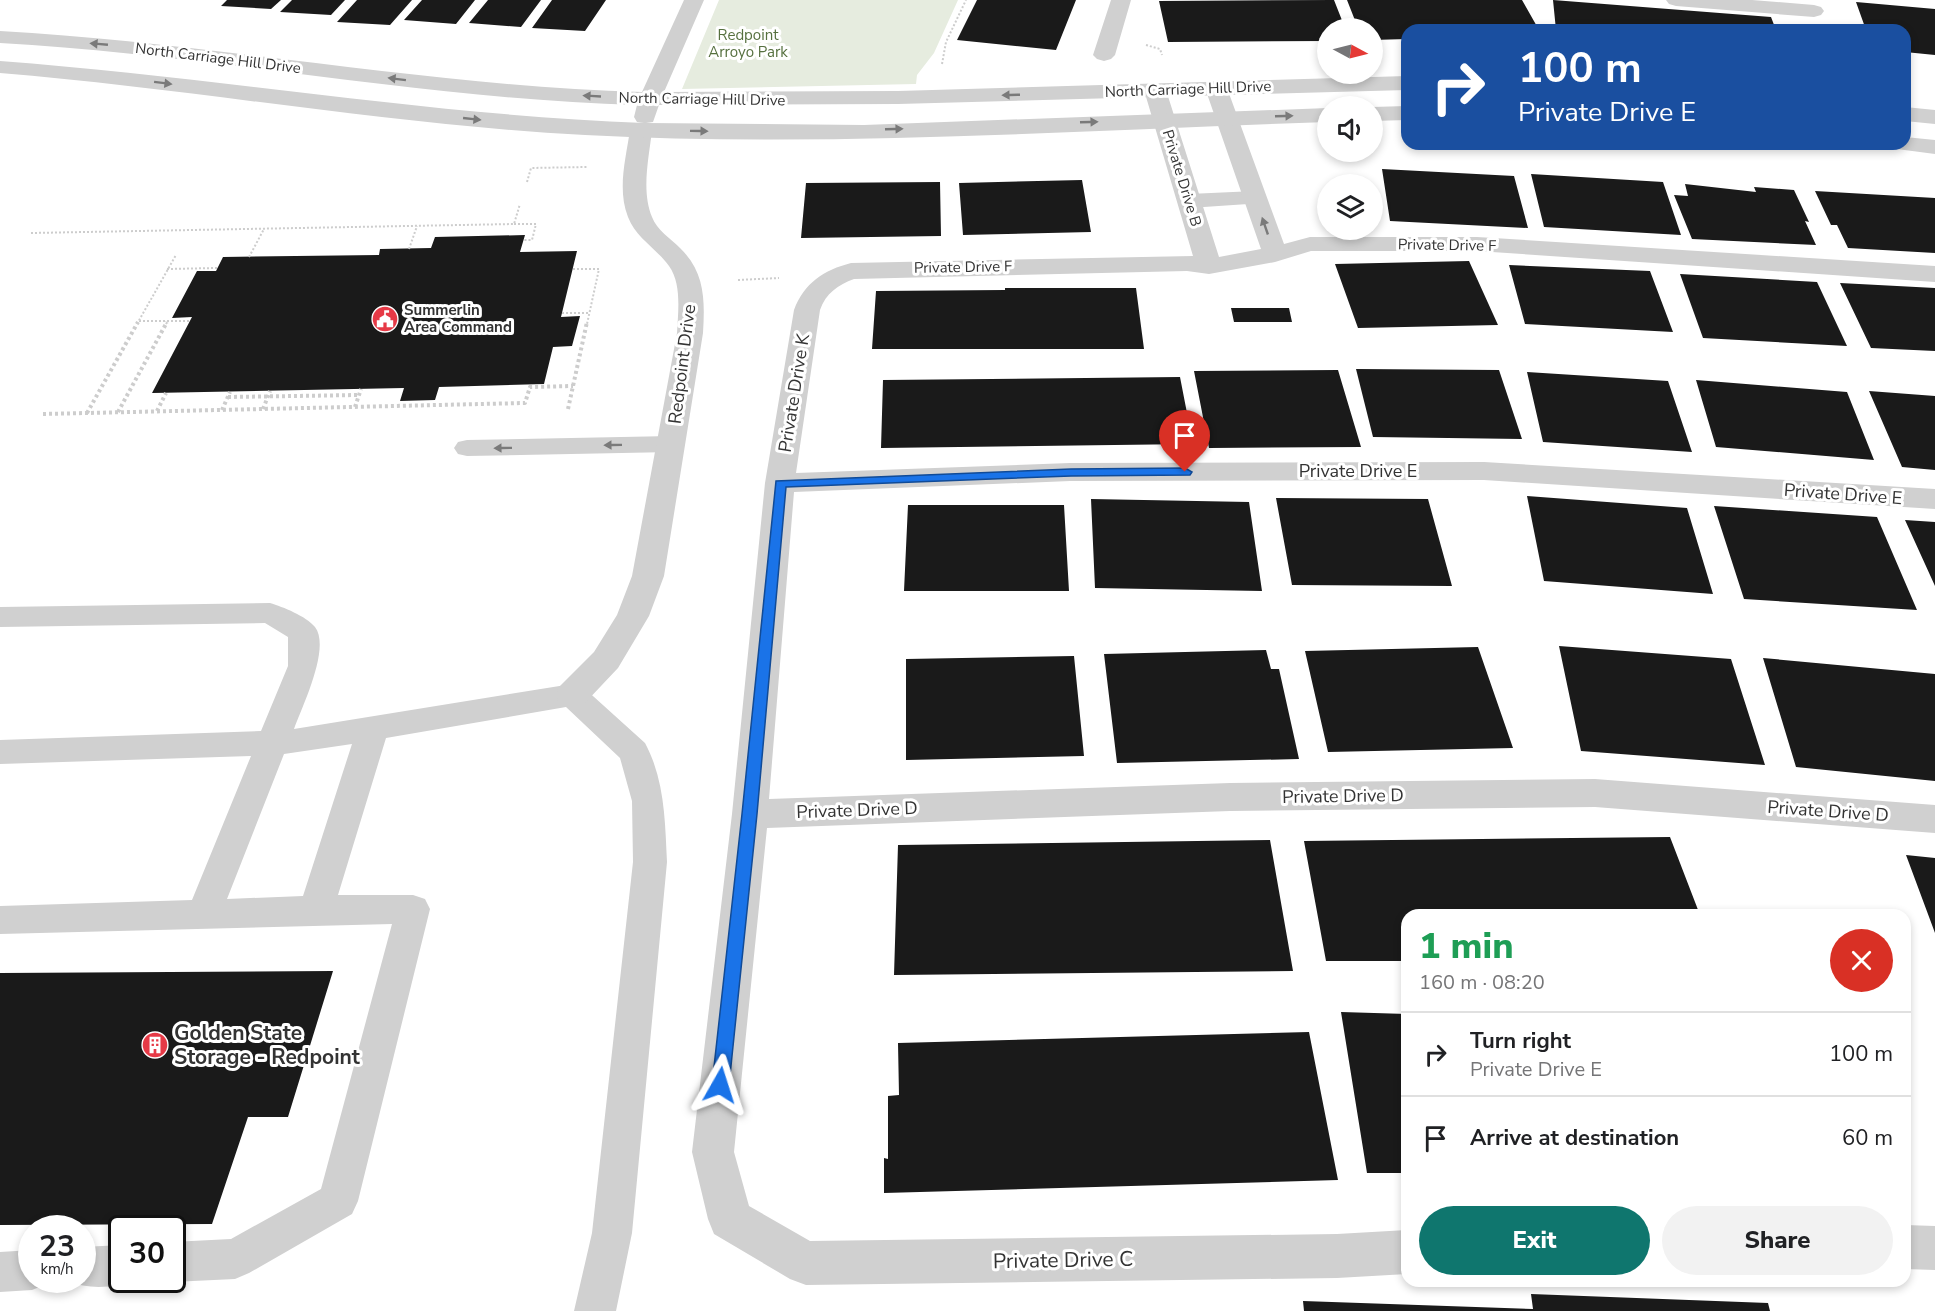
<!DOCTYPE html>
<meta charset="utf-8">
<style>
body{margin:0;font-family:"Nunito Sans",sans-serif;background:#f2f2f2;color:#202124;height:100vh;display:flex;flex-direction:column;font-size:22px;white-space:nowrap}
*{box-sizing:border-box;margin:0}
p{font-size:20px;color:#757577}
.icon{flex:none;width:33px;height:33px;fill:none;stroke:currentColor;stroke-width:2;stroke-linecap:round;stroke-linejoin:round}
.map{position:relative;flex:1;overflow:hidden}
.panel{position:absolute;left:1401px;top:909px;width:510px;height:378px;display:flex;flex-direction:column;background:#fff;border-radius:18px;box-shadow:0 3px 9px #0003}
.panel>*{flex:none}
.hud{position:absolute;left:1401px;top:24px;width:510px;height:126px;border-radius:18px;box-shadow:0 3px 9px #0003;background:#1a4fa0;color:#fff;overflow:hidden}
.needle{width:39px;rotate:97deg}
.buttons{position:absolute;left:1317px;top:18px;display:grid;gap:12px}
.buttons a{display:grid;place-items:center;width:66px;height:66px;border-radius:50%;background:#fff;box-shadow:0 3px 9px #0003;font-size:30px}
.speed{position:absolute;left:18px;top:1215px;display:flex;gap:12px;font-size:30px;font-weight:700;text-align:center}
.speed>*{display:grid;place-content:center;width:78px;height:78px;border-radius:50%;background:#fff;box-shadow:0 3px 9px #0003;line-height:1}
.speed small{font-size:15px;font-weight:400}
.speed .limit{border:3px solid #111;border-radius:9px;background:#fff;color:#111}
.pin{position:absolute;display:grid;place-items:center;width:51px;height:51px;color:#fff;margin:-62px -26px;border-radius:50% 50% 50% 0;rotate:-45deg;box-shadow:0 0 6px #0007}
.pin .icon{rotate:45deg}
.me{position:absolute;width:66px;margin:-33px;rotate:6deg;stroke-linejoin:round;filter:drop-shadow(0 0 4px #0008)}
.turn{display:flex;align-items:center;gap:21px;height:126px;padding:0 18px;font-size:27px}
.turn .icon{width:78px;height:78px;stroke-width:2.5}
.turn b{display:block;font-size:42px;line-height:51px}
.round{display:grid;place-items:center;flex:none;width:63px;height:63px;border-radius:32px;background:#f2f2f2}
.headline{display:flex;align-items:center;justify-content:space-between;height:102px;padding:0 18px}
h1{font-size:36px;font-weight:800;line-height:45px;color:#1e9e55}
.action{display:flex;gap:12px;margin-top:auto;padding:12px 18px}
.action a{flex:1;height:69px;border-radius:36px;background:#0f766e;color:#fff;font-size:24px;font-weight:800;line-height:69px;text-align:center}
.action a+a{background:#f2f2f2;color:#202124}
ul{padding:0;list-style:none}
li{display:flex;align-items:center;gap:18px;height:84px;padding:0 18px;border-top:2px solid #e0e0e0}
li div{flex:1}
li b{display:block;font-size:22px}
li em{font-style:normal}
.map>svg:first-child{display:block}
.green{fill:#e6ecdf}
.building{fill:#1a1a1a}
.lines{fill:none;stroke-linecap:round;stroke-linejoin:round}
.path-far1{stroke:#cdcdcd;stroke-width:2;stroke-dasharray:2 2;stroke-linecap:butt}
.path{stroke:#cdcdcd;stroke-width:4;stroke-dasharray:3 3;stroke-linecap:butt}
.service{fill:#d0d0d0;fill-rule:evenodd}
.minor{fill:#d0d0d0;fill-rule:evenodd}
.tertiary{fill:#d0d0d0;fill-rule:evenodd}
.oneway{fill:#7a7a7a}
.route{fill:#1a73e8;stroke:#114b97;stroke-width:1.5}
.labels{text-anchor:middle;dominant-baseline:central;stroke-width:6;stroke-linejoin:round;paint-order:stroke}
.far-park-label{font-size:15px;fill:#56703f;stroke:#fff}
.far-street-label{font-size:15px;fill:#333;stroke:#fff}
.far-poi-label{font-size:15px;font-weight:bold;fill:#333;stroke:#fff;text-anchor:start}
.street-label{font-size:18px;fill:#333;stroke:#fff}
.near-poi-label{font-size:21px;font-weight:bold;fill:#333;stroke:#fff;text-anchor:start}
.near-street-label{font-size:21px;fill:#333;stroke:#fff}
</style>
<div class="map">
<svg width="1935" height="1311" viewBox="0 0 1935 1311">
<rect width="100%" height="100%" fill="#fff"/>
<path class="green" d="M 719,0 L 958,0 L 934,53 L 917,75 L 916,84 L 682,89 Z"/>
<path class="building" d="M 227,0 L 281,0 L 271,9 L 221,6 Z
M 292,0 L 345,0 L 331,15 L 280,12 Z
M 357,0 L 412,0 L 390,25 L 337,22 Z
M 422,0 L 475,0 L 456,24 L 404,20 Z
M 488,0 L 541,0 L 521,27 L 469,23 Z
M 552,0 L 606,0 L 585,31 L 532,28 Z
M 977,0 L 1076,0 L 1056,50 L 957,40 Z
M 1334,0 L 1345,28 L 1328,28 L 1328,41 L 1168,42 L 1159,1 Z
M 1347,0 L 1522,0 L 1539,30 L 1407,30 L 1407,39 L 1372,40 L 1372,28 L 1358,28 Z
M 1553,0 L 1771,17 L 1776,30 L 1556,30 Z
M 1856,2 L 1935,9 L 1935,55 L 1905,52 L 1905,30 L 1866,30 Z
M 1382,169 L 1514,176 L 1528,228 L 1390,221 Z
M 1531,174 L 1663,182 L 1681,235 L 1544,227 Z
M 1082,180 L 1091,232 L 963,235 L 959,183 Z
M 940,182 L 941,236 L 801,238 L 806,183 Z
M 1685,184 L 1756,192 L 1754,187 L 1794,190 L 1809,222 L 1805,221 L 1816,245 L 1692,239 L 1674,195 L 1688,196 Z
M 1815,191 L 1935,198 L 1935,253 L 1848,248 L 1837,225 L 1831,225 Z
M 525,235 L 520,252 L 577,251 L 561,317 L 580,316 L 572,346 L 553,347 L 544,384 L 439,387 L 435,400 L 400,401 L 404,388 L 152,393 L 192,317 L 172,318 L 197,271 L 216,271 L 223,257 L 379,255 L 380,249 L 431,248 L 435,237 Z
M 1469,261 L 1498,325 L 1358,328 L 1335,264 Z
M 1509,265 L 1650,271 L 1673,332 L 1525,324 Z
M 1680,274 L 1817,282 L 1847,346 L 1703,338 Z
M 1840,283 L 1935,288 L 1935,351 L 1871,348 Z
M 1005,288 L 1136,288 L 1144,349 L 872,349 L 876,291 L 1005,290 Z
M 1231,308 L 1289,308 L 1292,322 L 1234,322 Z
M 1356,369 L 1499,370 L 1522,439 L 1373,437 Z
M 1338,370 L 1361,447 L 1209,448 L 1194,371 Z
M 1527,372 L 1668,381 L 1692,452 L 1543,442 Z
M 1180,377 L 1193,444 L 881,448 L 883,380 Z
M 1696,380 L 1847,392 L 1874,460 L 1716,447 Z
M 1869,391 L 1935,396 L 1935,470 L 1902,467 Z
M 1527,496 L 1687,508 L 1713,594 L 1544,581 Z
M 1276,498 L 1428,499 L 1452,586 L 1292,585 Z
M 1091,499 L 1249,502 L 1262,591 L 1095,588 Z
M 908,505 L 1064,505 L 1069,591 L 904,591 Z
M 1714,506 L 1877,517 L 1917,610 L 1744,599 Z
M 1905,520 L 1935,522 L 1935,586 Z
M 1559,646 L 1731,659 L 1765,765 L 1581,751 Z
M 1478,647 L 1513,748 L 1328,752 L 1305,651 Z
M 1266,650 L 1271,669 L 1279,669 L 1299,759 L 1117,763 L 1104,654 Z
M 1074,656 L 1084,756 L 906,760 L 906,659 Z
M 1763,658 L 1935,674 L 1935,781 L 1796,767 Z
M 1670,837 L 1700,915 L 1407,915 L 1407,961 L 1326,961 L 1304,841 Z
M 1270,840 L 1293,971 L 894,975 L 898,845 Z
M 1906,855 L 1935,858 L 1935,933 Z
M 333,971 L 288,1117 L 248,1117 L 212,1224 L 0,1225 L 0,973 Z
M 1341,1012 L 1407,1014 L 1407,1173 L 1367,1173 Z
M 1309,1032 L 1338,1180 L 884,1193 L 884,1158 L 888,1159 L 888,1096 L 899,1095 L 898,1043 Z
M 1531,1294 L 1768,1303 L 1770,1311 L 1304,1311 L 1303,1301 L 1533,1309 Z"/>
<g class="lines">
<path class="path-far1" d="M 1146,45 L 1160,49 L 1162,55
M 942,64 L 946,42 L 966,0
M 527,182 L 531,168 L 587,167
M 514,224 L 536,224 L 532,240 L 523,240
M 31,233 L 514,224 L 520,204
M 409,249 L 417,226
M 249,257 L 264,229
M 167,269 L 217,268
M 573,269 L 599,269 L 587,324
M 738,280 L 779,278
M 562,313 L 590,313
M 139,321 L 190,321
M 137,324 L 176,255
M 166,324 L 168,321"/>
<path class="path" d="M 228,397 L 359,395
M 355,407 L 361,389
M 263,409 L 270,391
M 568,409 L 587,322
M 222,410 L 230,392
M 157,411 L 166,393
M 118,412 L 167,322
M 87,413 L 138,322
M 43,414 L 525,403 L 530,387 L 573,386"/>
<path class="service" d="M 1255,191 L 1263,193 L 1266,198 L 1263,203 L 1189,208 L 1181,206 L 1178,201 L 1181,196 L 1189,194 Z
M 672,436 L 681,438 L 685,444 L 681,450 L 672,452 L 467,456 L 458,454 L 454,448 L 458,442 L 467,440 Z
M 270,603 C 283,607 306,616 315,627 C 331,648 302,707 294,729 L 572,684 L 583,687 L 645,743 C 665,780 665,822 667,862 L 632,1233 L 616,1311 L 574,1311 L 592,1233 L 633,862 L 632,801 L 620,758 L 566,707 L 386,738 L 338,895 L 413,895 L 425,899 L 430,909 L 358,1201 L 352,1214 L 249,1273 L 235,1279 L 172,1282 L 166,1280 L 172,1280 L 172,1242 L 231,1239 L 321,1189 L 392,924 L 0,934 L 0,906 L 192,900 L 251,756 L 0,764 L 0,740 L 261,731 L 288,666 L 288,637 L 265,623 L 0,627 L 0,607 ZM 352,744 L 303,896 L 227,899 L 284,754 Z
M 122,1245 L 122,1280 L 136,1280 C 114,1288 89,1290 68,1281 L 67,1280 L 82,1280 L 82,1247 Z
M 32,1250 L 32,1280 L 49,1280 L 47,1284 L 32,1290 L 0,1292 L 0,1252 Z"/>
<path class="minor" d="M 1111,0 L 1131,0 L 1115,55 L 1111,59 L 1104,61 L 1097,59 L 1093,55 Z
M 1666,0 L 1752,0 L 1814,5 L 1821,7 L 1824,11 L 1821,15 L 1814,17 L 1676,6 L 1669,4 Z
M 1216,81 L 1224,83 L 1227,88 L 1284,244 L 1310,237 L 1477,237 L 1935,266 L 1935,282 L 1477,251 L 1311,251 L 1275,262 L 1209,274 L 1187,271 L 854,279 C 838,285 826,293 820,310 L 796,473 L 1070,463 L 1484,462 L 1935,489 L 1935,509 L 1484,480 L 1070,481 L 794,492 L 769,799 L 1230,783 L 1595,779 L 1935,805 L 1935,833 L 1595,807 L 1230,811 L 767,828 L 734,1152 L 749,1206 L 810,1241 L 1337,1234 L 1407,1230 L 1407,1274 L 1337,1278 L 806,1285 L 790,1279 L 714,1234 L 708,1219 L 692,1152 L 732,814 L 765,483 L 794,310 C 804,283 824,270 851,263 L 1193,256 L 1144,90 L 1147,85 L 1155,83 L 1163,85 L 1166,90 L 1219,257 L 1261,249 L 1205,88 L 1208,83 Z
M 641,123 L 649,125 L 652,130 C 649,158 641,190 652,217 C 657,230 670,238 680,248 C 705,272 705,300 703,333 L 664,576 L 649,616 L 618,668 L 584,704 L 572,707 L 560,704 L 555,695 L 560,686 L 594,652 L 617,615 L 632,576 L 677,333 C 678,312 682,284 669,266 C 656,248 636,238 628,217 C 617,189 626,158 630,130 L 633,125 Z
M 1905,1225 L 1935,1226 L 1935,1270 L 1905,1269 Z"/>
<path class="tertiary" d="M 684,0 L 704,0 L 664,92 L 898,91 L 1407,76 L 1407,90 L 898,104 L 659,105 L 653,122 L 646,123 L 864,125 L 1328,108 L 1328,122 C 1080,130 833,148 585,135 C 389,125 196,89 0,73 L 0,61 C 215,77 428,115 644,123 L 637,122 L 634,117 L 637,105 C 424,99 213,55 0,43 L 0,31 C 215,43 427,86 642,92 Z
M 1407,106 L 1407,120 L 1372,121 L 1372,107 Z
M 1905,107 L 1935,110 L 1935,124 L 1905,121 Z
M 1905,137 L 1935,140 L 1935,154 L 1897,149 L 1894,144 L 1905,144 Z"/>
</g>
<defs><path id="oneway-solid" d="M-6-.8H1V-3.2L6.5 0L1 3.2V.8H-6Z" transform="scale(1.5)"/></defs>
<g class="oneway">
<use href="#oneway-solid" transform="translate(99 44) rotate(-175)"/>
<use href="#oneway-solid" transform="translate(397 79) rotate(-173)"/>
<use href="#oneway-solid" transform="translate(163 83) rotate(7)"/>
<use href="#oneway-solid" transform="translate(1011 95) rotate(178)"/>
<use href="#oneway-solid" transform="translate(592 96) rotate(-177)"/>
<use href="#oneway-solid" transform="translate(1284 116) rotate(-2)"/>
<use href="#oneway-solid" transform="translate(472 119) rotate(6)"/>
<use href="#oneway-solid" transform="translate(1089 122) rotate(-2)"/>
<use href="#oneway-solid" transform="translate(894 129) rotate(-2)"/>
<use href="#oneway-solid" transform="translate(699 131) rotate(1)"/>
<use href="#oneway-solid" transform="translate(1265 226) rotate(-109)"/>
<use href="#oneway-solid" transform="translate(613 445) rotate(179)"/>
<use href="#oneway-solid" transform="translate(503 448) rotate(179)"/>
</g>
<path class="route" d="M 1185,468 L 1192,472 L 1190,475 L 1071,476 L 786,487 L 757,814 L 729,1085 L 727,1090 L 720,1093 L 714,1090 L 712,1085 L 742,814 L 776,481 L 1071,469 Z"/>
<defs>
<symbol id="civic-disc" viewBox="-11 -11 22 22"><circle r="9.5" fill="#e63946" stroke="#fff"/><path d="M-.6-6.5H3V-4.5H.6V-3L4-1V1h2V6H-6V1h2V-1L-.6-3ZM-1.2 2.5V6h2.4V2.5Z" fill="#fff"/></symbol>
<symbol id="building-disc" viewBox="-11 -11 22 22"><circle r="9.5" fill="#e63946" stroke="#fff"/><path d="M-4-6H4V6H1V3H-1V6H-4ZM-2.5-4.3h1.7v1.8h-1.7ZM.8-4.3h1.7v1.8H.8ZM-2.5-1h1.7V.8h-1.7ZM.8-1h1.7V.8H.8Z" fill="#fff"/></symbol>
</defs>
<g fill-rule="evenodd">
<use href="#civic-disc" x="370" y="304" width="30" height="30"/>
<use href="#building-disc" x="140" y="1030" width="30" height="30"/>
</g>
<g class="labels">
<g class="far-park-label">
<text x="748" y="35">Redpoint<tspan x="748" dy="17">Arroyo Park</tspan></text>
</g>
<g class="far-street-label">
<text transform="translate(218 58) rotate(7)">North Carriage Hill Drive</text>
<text transform="translate(1188 89) rotate(-2)">North Carriage Hill Drive</text>
<text transform="translate(702 99) rotate(1)">North Carriage Hill Drive</text>
<text transform="translate(1182 178) rotate(73)">Private Drive B</text>
<text transform="translate(1447 245) rotate(1)">Private Drive F</text>
<text transform="translate(963 267) rotate(-1)">Private Drive F</text>
</g>
<g class="far-poi-label">
<text x="404" y="310">Summerlin<tspan x="404" dy="17">Area Command</tspan></text>
</g>
<g class="street-label">
<text transform="translate(682 364) rotate(-83)">Redpoint Drive</text>
<text transform="translate(794 393) rotate(-81)">Private Drive K</text>
<text x="1358" y="471">Private Drive E</text>
<text transform="translate(1843 494) rotate(4)">Private Drive E</text>
<text transform="translate(1343 796) rotate(-1)">Private Drive D</text>
<text transform="translate(857 810) rotate(-2)">Private Drive D</text>
<text transform="translate(1828 811) rotate(4)">Private Drive D</text>
</g>
<g class="near-poi-label">
<text x="174" y="1033">Golden State<tspan x="174" dy="24">Storage - Redpoint</tspan></text>
</g>
<g class="near-street-label">
<text transform="translate(1063 1260) rotate(-1)">Private Drive C</text>
</g>
</g>
</svg>
<div class="buttons">
<a><svg class="needle" viewBox="-14 -14 28 28"><path d="M0-13l5 13h-10z" fill="#e53935"/><path d="M0 13l5-13h-10z" fill="#757577"/></svg></a>
<a><svg class="icon" aria-label="sound" viewBox="0 0 24 24"><path d="M4 9h4l5-4v14l-5-4H4zM17 9q2 3 0 6"/></svg></a>
<a><svg class="icon" aria-label="layers" viewBox="0 0 24 24"><path d="M12 4l9 5-9 5-9-5zM3 14l9 5 9-5"/></svg></a>
</div>
<div class="speed"><div>23<small>km/h</small></div><div class="limit">30</div></div>
<div class="pin" style="left:1185px;top:472px;background:#d93025"><svg class="icon" aria-label="arrive" viewBox="0 0 24 24"><path d="M6 21V4h12l-3 4 3 4H6"/></svg></div>
<svg class="me" style="left:720px;top:1085px" viewBox="-20 -20 40 40"><path d="M0-17L14 15 0 8-14 15z" fill="#1a73e8" stroke="#fff" stroke-width="4"/></svg>
<div class="hud">
<div class="turn"><svg class="icon" aria-label="right" viewBox="0 0 24 24"><path d="M7 20v-9h11M14 6l5 5-5 5"/></svg><div><b>100 m</b>Private Drive E</div></div>
</div>
<section class="panel">
<div class="headline"><div><h1>1 min</h1><p>160 m · 08:20</p></div><a class="round" style="background:#d93025;color:#fff"><svg class="icon" aria-label="close" viewBox="0 0 24 24"><path d="M6 6l12 12M18 6L6 18"/></svg></a></div>
<ul>
<li><svg class="icon" aria-label="right" viewBox="0 0 24 24"><path d="M7 20v-9h11M14 6l5 5-5 5"/></svg><div><b>Turn right</b><p>Private Drive E</p></div><em>100 m</em></li>
<li><svg class="icon" aria-label="arrive" viewBox="0 0 24 24"><path d="M6 21V4h12l-3 4 3 4H6"/></svg><div><b>Arrive at destination</b></div><em>60 m</em></li>
</ul>
<div class="action"><a>Exit</a><a>Share</a></div>
</section>
</div>
